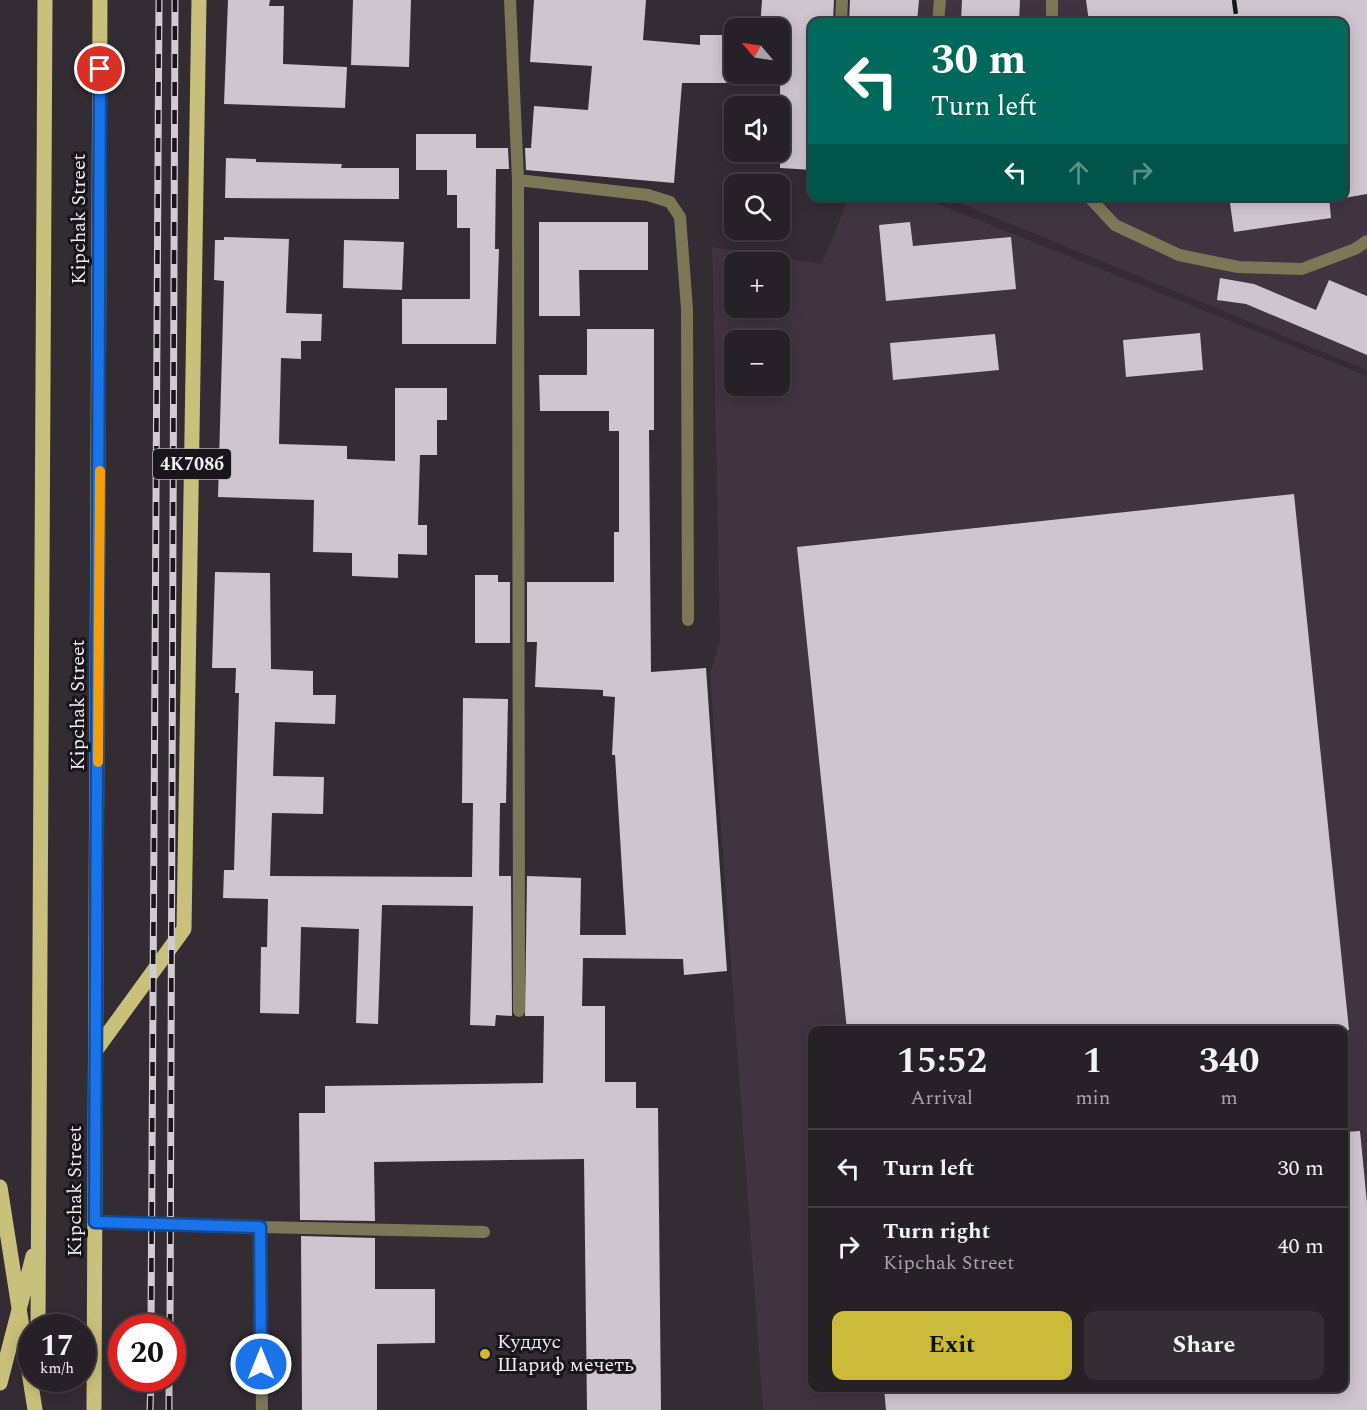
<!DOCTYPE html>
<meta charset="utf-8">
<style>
body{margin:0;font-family:Spectral,serif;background:#322e32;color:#f1f3f6;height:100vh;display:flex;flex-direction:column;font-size:22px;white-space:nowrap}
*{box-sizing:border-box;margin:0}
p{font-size:20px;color:#a4a3a7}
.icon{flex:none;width:33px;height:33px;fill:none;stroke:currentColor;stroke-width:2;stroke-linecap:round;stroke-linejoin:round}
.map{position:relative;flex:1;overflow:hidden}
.drawer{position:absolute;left:808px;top:1026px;width:540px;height:366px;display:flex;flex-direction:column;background:#262126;border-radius:12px;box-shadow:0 3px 15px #0003,0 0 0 2px #423e43}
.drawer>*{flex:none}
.guide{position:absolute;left:808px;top:18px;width:540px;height:183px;border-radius:12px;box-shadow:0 3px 15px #0003,0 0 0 2px #423e43;background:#00695c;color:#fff;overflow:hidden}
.needle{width:39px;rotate:299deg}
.tools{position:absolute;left:724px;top:18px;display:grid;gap:12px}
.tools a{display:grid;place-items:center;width:66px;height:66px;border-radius:12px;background:#262126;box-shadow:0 3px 15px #0003,0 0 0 2px #423e43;font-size:30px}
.speed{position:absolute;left:18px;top:1314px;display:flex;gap:12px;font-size:30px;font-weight:700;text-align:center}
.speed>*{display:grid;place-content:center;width:78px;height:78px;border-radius:50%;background:#262126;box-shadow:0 3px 15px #0003,0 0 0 2px #423e43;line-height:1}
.speed small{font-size:15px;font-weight:400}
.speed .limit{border:9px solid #d22;background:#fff;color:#111}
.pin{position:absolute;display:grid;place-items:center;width:51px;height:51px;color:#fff;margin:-26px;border:3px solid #fff;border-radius:50%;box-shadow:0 2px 6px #0007}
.me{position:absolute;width:66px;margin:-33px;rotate:0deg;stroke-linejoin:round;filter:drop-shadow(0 0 4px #0008)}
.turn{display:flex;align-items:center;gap:21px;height:126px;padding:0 24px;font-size:27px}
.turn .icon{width:78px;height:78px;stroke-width:2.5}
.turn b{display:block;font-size:42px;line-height:51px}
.lanes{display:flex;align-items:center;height:57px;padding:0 24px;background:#0003;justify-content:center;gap:30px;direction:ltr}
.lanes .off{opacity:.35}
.eta{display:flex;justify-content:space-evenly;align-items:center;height:102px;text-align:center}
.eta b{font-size:36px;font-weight:700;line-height:42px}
.primary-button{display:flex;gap:12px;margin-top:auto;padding:12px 24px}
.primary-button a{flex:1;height:69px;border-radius:12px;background:#cbba39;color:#111;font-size:24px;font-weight:700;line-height:69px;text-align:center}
.primary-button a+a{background:#322e32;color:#f1f3f6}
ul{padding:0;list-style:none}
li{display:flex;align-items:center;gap:18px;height:78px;padding:0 24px;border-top:2px solid #423e43}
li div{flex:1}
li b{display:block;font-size:22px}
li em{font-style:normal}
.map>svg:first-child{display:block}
.built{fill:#3f3440;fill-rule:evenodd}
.building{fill:#cec5ce}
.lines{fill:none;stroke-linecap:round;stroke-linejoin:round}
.lane{stroke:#7c7757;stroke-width:12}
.primary{stroke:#c9c07b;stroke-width:15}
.rail-casing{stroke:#d0ccd0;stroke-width:7}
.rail{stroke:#191619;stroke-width:4.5;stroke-dasharray:14;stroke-linecap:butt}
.route-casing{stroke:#114b97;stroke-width:15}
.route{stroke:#1a73e8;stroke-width:10}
.slow{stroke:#f59e0b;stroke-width:10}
.poi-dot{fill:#cbba39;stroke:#191619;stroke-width:2}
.labels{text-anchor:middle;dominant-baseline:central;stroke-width:6;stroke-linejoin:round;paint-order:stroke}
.shield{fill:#191619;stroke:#b0acb0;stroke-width:1.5}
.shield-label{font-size:18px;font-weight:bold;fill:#f1edf1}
.street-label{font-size:20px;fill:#f1edf1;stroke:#191619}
.poi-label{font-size:20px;fill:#f1edf1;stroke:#191619;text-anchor:start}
</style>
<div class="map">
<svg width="1367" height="1410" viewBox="0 0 1367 1410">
<rect width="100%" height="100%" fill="#332c33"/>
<path class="built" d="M 851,0 L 1367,0 L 1367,370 L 945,197 L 1344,196 L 1344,22 L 850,22 Z
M 849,197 L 921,197 L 1367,376 L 1367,1410 L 763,1410 L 710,674 L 720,640 L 712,247 L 822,264 ZM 735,262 L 780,262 L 780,308 L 735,308 ZM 735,340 L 780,340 L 780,386 L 735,386 ZM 813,1030 L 1344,1030 L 1344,1388 L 813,1388 Z"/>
<path class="building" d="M 228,0 L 270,0 L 269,6 L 284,6 L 283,64 L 347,67 L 345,108 L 224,104 Z
M 353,0 L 411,0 L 409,67 L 351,65 Z
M 534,0 L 646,0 L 643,40 L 700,45 L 700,35 L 731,35 L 731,83 L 682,83 L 674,183 L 526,170 L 525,148 L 531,148 L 534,106 L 588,110 L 592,66 L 530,62 Z
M 762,0 L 834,0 L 833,22 L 813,22 L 813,170 L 780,168 L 780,28 L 760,28 Z
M 850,0 L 919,0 L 917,22 L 849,22 Z
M 962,0 L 1020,0 L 1019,22 L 961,22 Z
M 1086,0 L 1367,0 L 1367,194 L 1344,198 L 1344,22 L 1089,22 Z
M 416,134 L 476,134 L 476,148 L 508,148 L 509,169 L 496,169 L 495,249 L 499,249 L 496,344 L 402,344 L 402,299 L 470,299 L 470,228 L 457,228 L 457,195 L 447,195 L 447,170 L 416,170 Z
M 226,158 L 256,159 L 256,162 L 342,164 L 341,168 L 399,168 L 399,199 L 225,198 Z
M 1229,196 L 1329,196 L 1331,218 L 1234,232 Z
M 539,222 L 648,222 L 648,270 L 579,270 L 580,316 L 539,316 Z
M 910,222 L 913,246 L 1011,237 L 1016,289 L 886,301 L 879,225 Z
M 224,237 L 289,239 L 286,313 L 322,314 L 321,341 L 301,341 L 301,359 L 281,358 L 279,444 L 347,446 L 347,459 L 395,461 L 395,388 L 447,388 L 447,420 L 437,420 L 437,455 L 420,455 L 418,525 L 427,525 L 427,555 L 398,554 L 398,578 L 352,576 L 352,553 L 313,552 L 314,500 L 218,497 L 224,281 L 214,280 L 215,240 L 224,240 Z
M 344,240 L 404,242 L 402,290 L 343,288 Z
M 1220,278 L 1254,284 L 1316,310 L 1329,280 L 1367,296 L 1367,355 L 1246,304 L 1217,300 Z
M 587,329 L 654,329 L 654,430 L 649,430 L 651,672 L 706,668 L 727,971 L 684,975 L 683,959 L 583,958 L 582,1006 L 605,1006 L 605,1082 L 636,1082 L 636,1108 L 658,1108 L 661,1410 L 587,1410 L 584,1159 L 374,1162 L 375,1221 L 300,1220 L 299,1113 L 325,1113 L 325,1086 L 543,1083 L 544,1016 L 525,1016 L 527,876 L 581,878 L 580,935 L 626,935 L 615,755 L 612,755 L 615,697 L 603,696 L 603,690 L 535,687 L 537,642 L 527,642 L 527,582 L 614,582 L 614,532 L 619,532 L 619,431 L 609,431 L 609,411 L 540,411 L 539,375 L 587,375 Z
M 1200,333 L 1203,370 L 1126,377 L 1123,340 Z
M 995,334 L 999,370 L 893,380 L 890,343 Z
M 1294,494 L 1349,1030 L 847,1030 L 797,547 Z
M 215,572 L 270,573 L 271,669 L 313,671 L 313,695 L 336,695 L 335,724 L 275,722 L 273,776 L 324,777 L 323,814 L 272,813 L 270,876 L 472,877 L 473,803 L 462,803 L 463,698 L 508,699 L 506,803 L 500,803 L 499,876 L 511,876 L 512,1016 L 496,1015 L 495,1026 L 470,1025 L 473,906 L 382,905 L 378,1024 L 356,1023 L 359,929 L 301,927 L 299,1014 L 260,1013 L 261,947 L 267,947 L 268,899 L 223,898 L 224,870 L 234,870 L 239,693 L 235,693 L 236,668 L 212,668 Z
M 475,575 L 498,575 L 498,582 L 510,582 L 510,643 L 475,643 Z
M 1360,1131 L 1367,1203 L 1367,1410 L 886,1410 L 884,1388 L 1344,1388 L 1344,1132 Z
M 301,1236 L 375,1238 L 375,1289 L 435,1289 L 435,1343 L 377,1344 L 377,1410 L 302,1410 Z"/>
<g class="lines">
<path class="lane" d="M 510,0 L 518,180 L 519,1011
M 1052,0 L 1052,22
M 841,22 L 842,0
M 938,22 L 940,0
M 518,180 L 648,195 L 670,202 L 680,217 L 687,309 L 688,620
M 1088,196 L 1115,225 L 1179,255 L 1238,267 L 1302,269 L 1355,249 L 1367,241
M 95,1222 L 260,1227 L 262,1410
M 260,1227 L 484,1232"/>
<path class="primary" d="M 96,1050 L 184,929 L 199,0
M 0,1187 L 35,1410
M 38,1328 L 45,0
M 0,1383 L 33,1256
M 94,1410 L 100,0"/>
<defs>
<path id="rail" d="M 1234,0 L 1237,22
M 151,1328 L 159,0
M 170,1328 L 175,0
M 150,1410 L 151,1378
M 169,1410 L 169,1378"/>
</defs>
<use href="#rail" class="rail-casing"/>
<use href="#rail" class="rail"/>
</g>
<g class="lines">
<defs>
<path id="route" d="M 100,69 L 95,1222 L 260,1227 L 261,1364"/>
</defs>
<use href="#route" class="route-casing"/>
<use href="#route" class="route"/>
<path class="slow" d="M 98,762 L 100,471"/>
</g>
<circle class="poi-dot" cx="485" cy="1354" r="6"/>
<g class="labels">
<rect class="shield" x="153" y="449" width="78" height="30" rx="4.5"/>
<g class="shield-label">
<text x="192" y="464">4К708б</text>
</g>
<g class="street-label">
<text transform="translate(79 219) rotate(-90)">Kipchak Street</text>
<text transform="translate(78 705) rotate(-90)">Kipchak Street</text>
<text transform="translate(75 1191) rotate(-90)">Kipchak Street</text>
</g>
<g class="poi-label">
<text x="497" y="1342">Куддус<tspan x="497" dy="23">Шариф мечеть</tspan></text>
</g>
</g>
</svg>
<div class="tools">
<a><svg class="needle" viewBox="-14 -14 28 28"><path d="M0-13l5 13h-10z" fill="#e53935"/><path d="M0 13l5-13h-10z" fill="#a4a3a7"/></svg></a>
<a><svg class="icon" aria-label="sound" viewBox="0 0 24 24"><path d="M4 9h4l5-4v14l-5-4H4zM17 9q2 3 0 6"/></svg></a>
<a><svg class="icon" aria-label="search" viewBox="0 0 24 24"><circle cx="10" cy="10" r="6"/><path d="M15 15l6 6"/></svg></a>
<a>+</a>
<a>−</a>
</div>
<div class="speed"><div>17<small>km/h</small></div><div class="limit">20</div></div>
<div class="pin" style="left:100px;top:69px;background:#d93025"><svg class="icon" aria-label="arrive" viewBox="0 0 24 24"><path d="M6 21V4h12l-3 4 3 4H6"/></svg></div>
<svg class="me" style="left:261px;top:1364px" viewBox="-20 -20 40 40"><circle r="17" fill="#1a73e8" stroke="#fff" stroke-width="3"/><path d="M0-11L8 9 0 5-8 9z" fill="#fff"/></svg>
<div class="guide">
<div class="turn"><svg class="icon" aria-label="left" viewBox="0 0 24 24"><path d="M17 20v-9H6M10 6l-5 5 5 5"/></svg><div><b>30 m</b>Turn left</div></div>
<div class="lanes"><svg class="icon" aria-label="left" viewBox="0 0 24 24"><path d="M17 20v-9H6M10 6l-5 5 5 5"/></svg><svg class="icon off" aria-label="ahead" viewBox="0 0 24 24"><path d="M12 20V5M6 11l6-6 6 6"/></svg><svg class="icon off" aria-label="right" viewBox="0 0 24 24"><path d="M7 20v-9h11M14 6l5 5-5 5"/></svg></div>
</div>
<section class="drawer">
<div class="eta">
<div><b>15:52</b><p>Arrival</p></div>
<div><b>1</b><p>min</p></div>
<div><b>340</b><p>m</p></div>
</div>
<ul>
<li><svg class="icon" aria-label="left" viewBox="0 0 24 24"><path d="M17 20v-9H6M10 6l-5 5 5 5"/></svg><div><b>Turn left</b></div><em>30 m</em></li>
<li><svg class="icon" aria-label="right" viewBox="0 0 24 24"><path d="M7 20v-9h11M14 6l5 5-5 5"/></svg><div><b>Turn right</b><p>Kipchak Street</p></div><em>40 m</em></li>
</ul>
<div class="primary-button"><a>Exit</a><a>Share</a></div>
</section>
</div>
